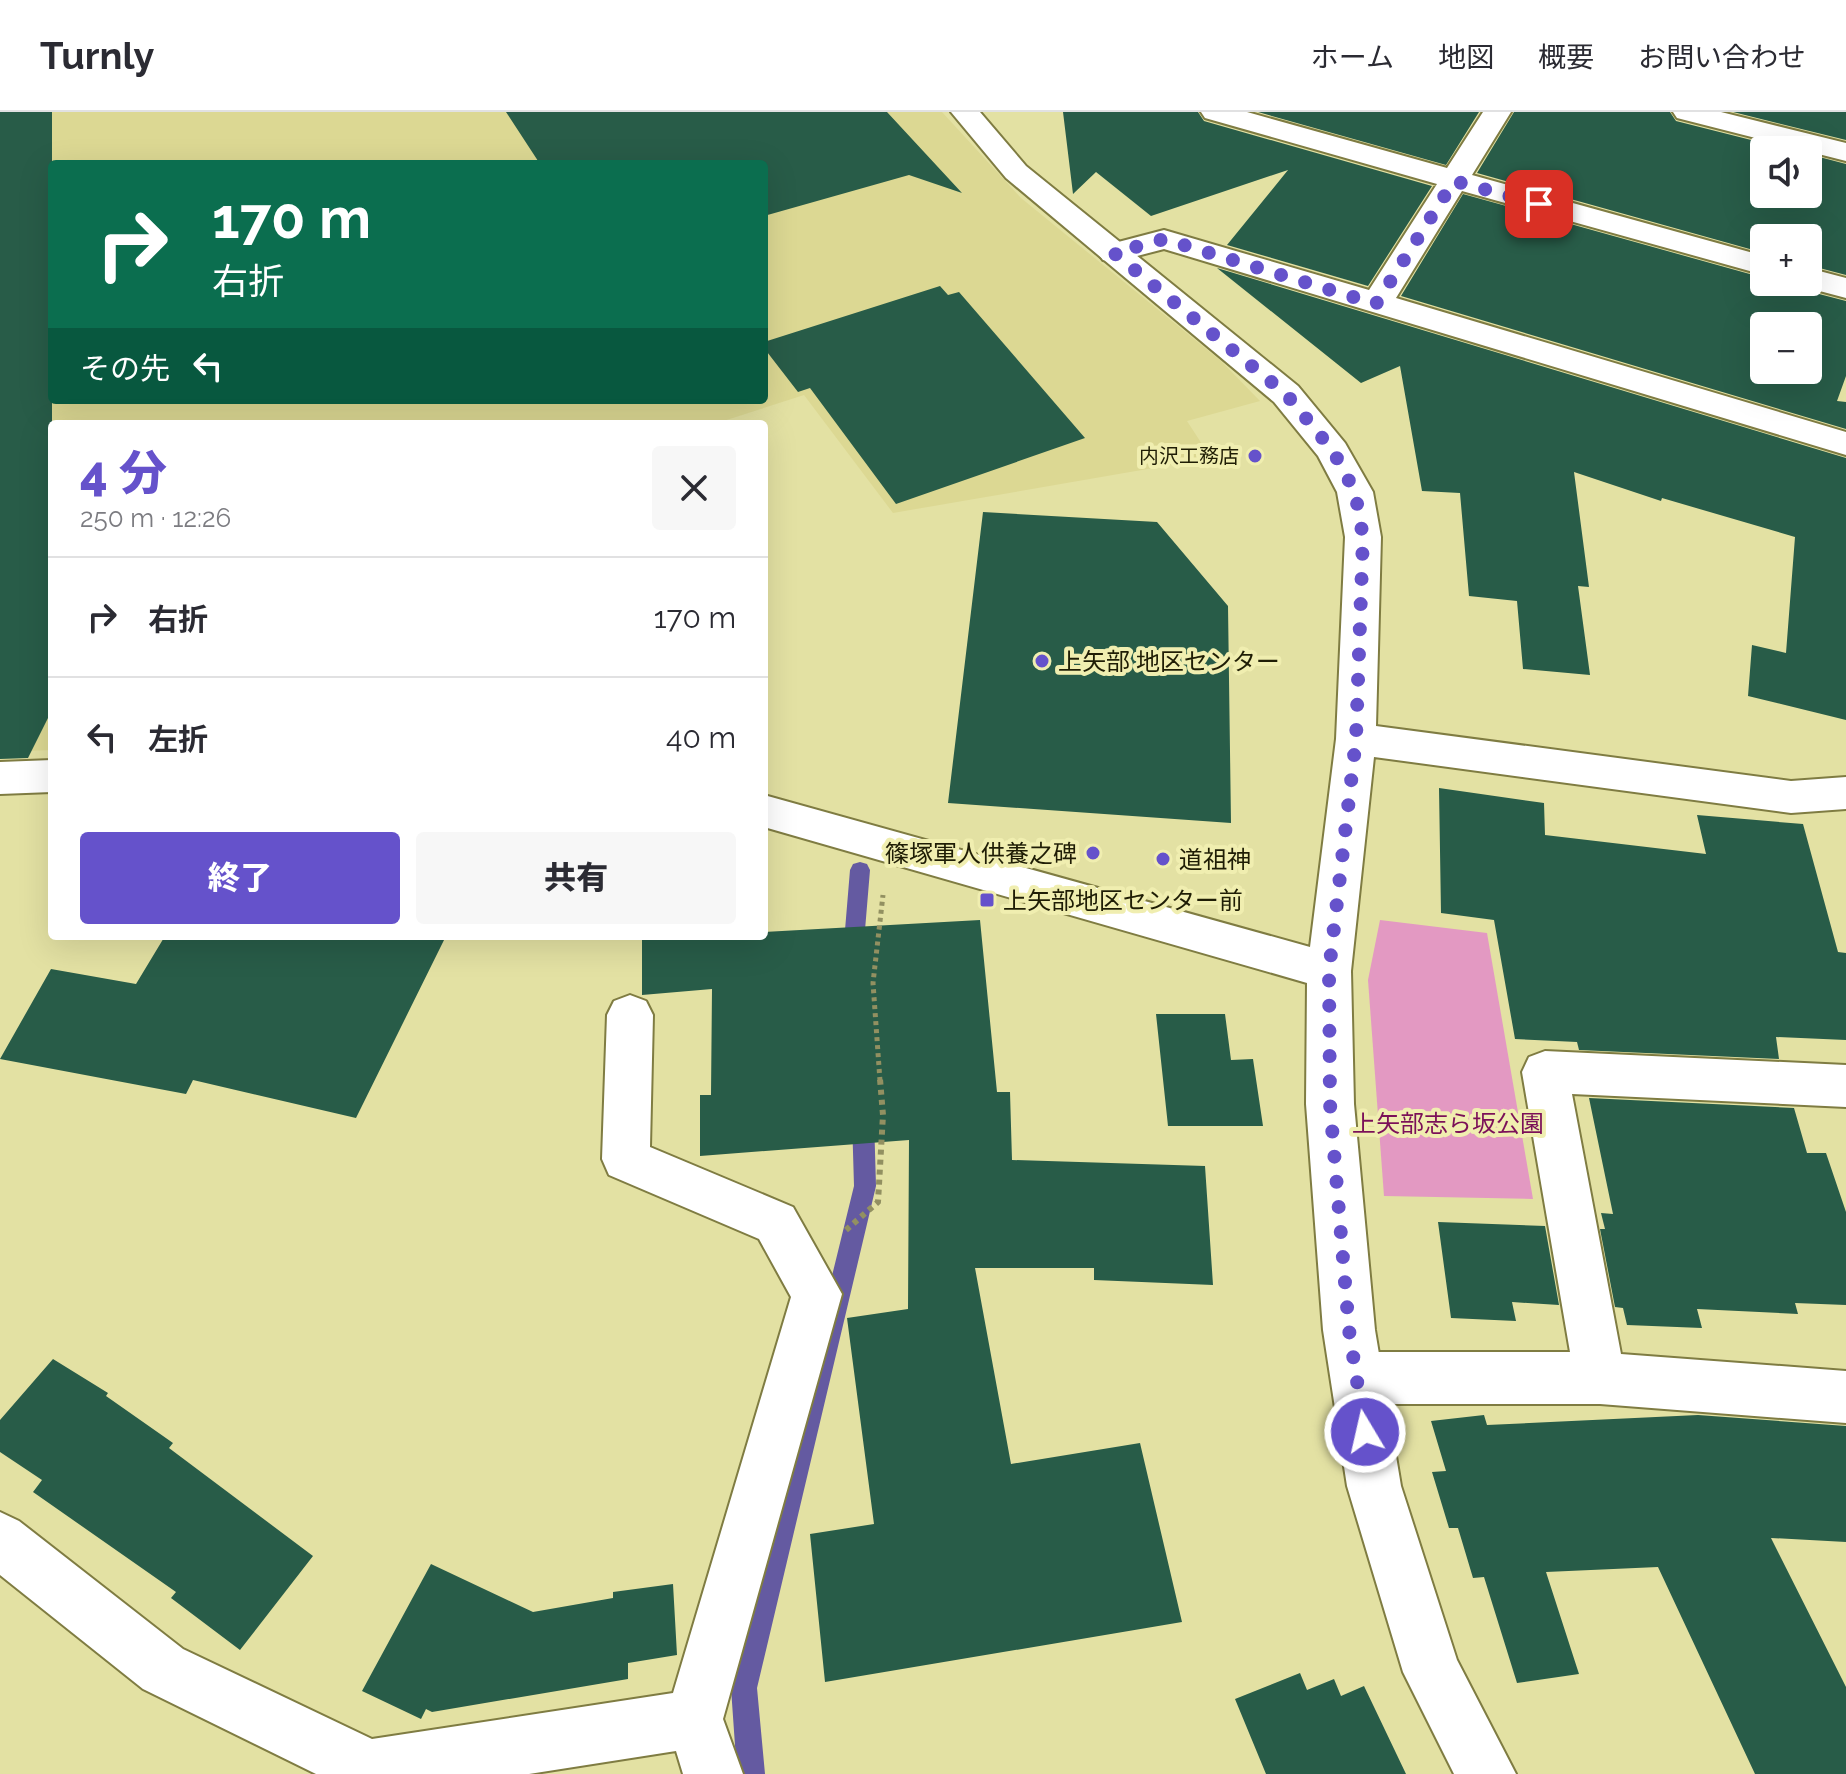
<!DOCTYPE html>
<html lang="ja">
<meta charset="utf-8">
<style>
body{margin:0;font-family:Raleway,"Noto Sans JP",sans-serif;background:#f7f7f7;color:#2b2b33;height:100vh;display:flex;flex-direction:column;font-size:30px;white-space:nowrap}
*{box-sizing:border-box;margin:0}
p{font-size:26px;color:#7c7c81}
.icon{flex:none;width:44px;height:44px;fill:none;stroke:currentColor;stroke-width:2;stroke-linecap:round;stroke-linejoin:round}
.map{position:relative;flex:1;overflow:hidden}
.sheet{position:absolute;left:48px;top:308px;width:720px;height:520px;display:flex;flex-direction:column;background:#fff;border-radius:8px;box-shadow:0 8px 32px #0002}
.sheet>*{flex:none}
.guide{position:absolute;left:48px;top:48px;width:720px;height:244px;border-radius:8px;box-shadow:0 8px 32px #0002;background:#0b6e4f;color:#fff;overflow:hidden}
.buttons{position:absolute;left:1750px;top:24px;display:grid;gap:16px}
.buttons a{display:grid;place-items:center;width:72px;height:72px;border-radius:8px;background:#fff;box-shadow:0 8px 32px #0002;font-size:40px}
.pin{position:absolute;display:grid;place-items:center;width:68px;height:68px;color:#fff;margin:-34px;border-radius:16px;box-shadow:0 4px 12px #0006}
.me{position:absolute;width:88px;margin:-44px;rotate:351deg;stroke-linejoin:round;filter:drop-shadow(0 0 6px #0008)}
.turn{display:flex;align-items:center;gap:28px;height:168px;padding:0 32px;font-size:36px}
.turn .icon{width:104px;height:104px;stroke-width:2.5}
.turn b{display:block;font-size:56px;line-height:68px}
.then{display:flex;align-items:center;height:76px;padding:0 32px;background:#0003;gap:16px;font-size:30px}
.round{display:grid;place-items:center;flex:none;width:84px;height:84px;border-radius:8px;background:#f7f7f7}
.headline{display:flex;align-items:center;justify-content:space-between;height:136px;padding:0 32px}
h1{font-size:48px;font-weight:800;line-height:60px;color:#6552cb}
.action{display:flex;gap:16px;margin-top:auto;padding:16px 32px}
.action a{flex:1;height:92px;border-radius:8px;background:#6552cb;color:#fff;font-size:32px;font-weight:800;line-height:92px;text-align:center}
.action a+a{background:#f7f7f7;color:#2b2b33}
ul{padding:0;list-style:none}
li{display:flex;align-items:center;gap:24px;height:120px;padding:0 32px;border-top:2px solid #e1e1e2}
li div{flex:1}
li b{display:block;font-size:30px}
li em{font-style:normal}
header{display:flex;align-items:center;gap:48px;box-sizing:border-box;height:112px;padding:0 40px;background:#fff;border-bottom:2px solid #e1e1e2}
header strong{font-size:38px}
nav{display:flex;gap:44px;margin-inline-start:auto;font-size:28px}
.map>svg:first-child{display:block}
.built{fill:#dcd893;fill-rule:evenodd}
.green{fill:#e399c2}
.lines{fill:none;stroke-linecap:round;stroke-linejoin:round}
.stream{fill:#645aa1;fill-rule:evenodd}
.building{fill:#285c48;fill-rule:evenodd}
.street-casing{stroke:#7f7c42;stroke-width:4}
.secondary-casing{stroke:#7f7c42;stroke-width:4}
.path-far1{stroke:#929061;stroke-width:5;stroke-dasharray:4 4;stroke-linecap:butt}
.path{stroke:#929061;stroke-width:6;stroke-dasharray:5 5;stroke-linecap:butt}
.street{fill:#fff;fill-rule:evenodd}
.secondary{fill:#fff;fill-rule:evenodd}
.route{stroke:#6552cb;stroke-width:14;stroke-dasharray:0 25.2}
.poi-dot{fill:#6552cb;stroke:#f0eeb0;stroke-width:3}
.labels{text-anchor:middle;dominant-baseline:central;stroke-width:8;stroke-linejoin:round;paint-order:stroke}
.far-poi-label{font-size:20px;fill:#1f1d05;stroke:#f0eeb0;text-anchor:end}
.poi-label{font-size:24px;fill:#1f1d05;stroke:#f0eeb0;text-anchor:start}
.park-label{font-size:24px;fill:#7b1058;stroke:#f0eeb0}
</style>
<header>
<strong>Turnly</strong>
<nav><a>ホーム</a><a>地図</a><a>概要</a><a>お問い合わせ</a></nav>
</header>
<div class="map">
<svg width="1846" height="1662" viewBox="0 0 1846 1662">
<rect width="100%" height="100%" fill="#e3e1a3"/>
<path class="built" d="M 0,0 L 942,0 L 1021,86 L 1221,249 L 1260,289 L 1187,309 L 1211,346 L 893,401 L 804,283 L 714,312 L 52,312 L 52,638 L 0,640 ZM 52,52 L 764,52 L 764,288 L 52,288 Z"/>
<path class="green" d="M 1380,808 L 1487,821 L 1533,1087 L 1384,1084 L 1368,868 Z"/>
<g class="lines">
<path class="stream" d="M 860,750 L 867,752 L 870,758 L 863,842 L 860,848 L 846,848 L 843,842 L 850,758 L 853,752 Z
M 863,996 L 871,999 L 874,1006 L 876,1074 L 757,1576 L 765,1662 L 737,1662 L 731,1576 L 854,1074 L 852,1006 L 855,999 Z"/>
</g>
<path class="building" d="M 0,0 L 52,0 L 52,598 L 28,646 L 0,647 Z
M 506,0 L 887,0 L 962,81 L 909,63 L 764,104 L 764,52 L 540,52 Z
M 1063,0 L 1198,0 L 1204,9 L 1432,74 L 1368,174 L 1227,133 L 1288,58 L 1151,104 L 1096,60 L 1073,82 Z
M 1258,0 L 1479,0 L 1446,53 Z
M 1514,0 L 1670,0 L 1676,9 L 1791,38 L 1764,38 L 1764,82 L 1808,82 L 1808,42 L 1846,52 L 1846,163 L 1808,153 L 1808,126 L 1764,126 L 1764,141 L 1477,61 Z
M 1733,0 L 1846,0 L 1846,28 Z
M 1463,82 L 1764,166 L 1764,170 L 1792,170 L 1796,176 L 1846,189 L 1846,264 L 1837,289 L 1846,290 L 1846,317 L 1401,184 ZM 1764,214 L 1808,214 L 1808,258 L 1764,258 Z
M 1217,156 L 1846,346 L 1846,608 L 1748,584 L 1752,533 L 1786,541 L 1795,425 L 1662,386 L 1661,389 L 1574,360 L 1589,475 L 1578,474 L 1590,563 L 1523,557 L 1517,489 L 1469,484 L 1460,381 L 1422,379 L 1400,254 L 1361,271 Z
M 940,174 L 948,183 L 959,180 L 1085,326 L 896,392 L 810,276 L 798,280 L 764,236 L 764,230 Z
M 983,400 L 1157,410 L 1228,494 L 1231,711 L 948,691 Z
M 1439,676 L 1544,691 L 1545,723 L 1706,742 L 1697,703 L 1803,712 L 1838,840 L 1846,841 L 1846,928 L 1776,925 L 1779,947 L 1579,938 L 1577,930 L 1515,927 L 1494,808 L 1441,801 Z
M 980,808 L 997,980 L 1010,980 L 1012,1048 L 1205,1054 L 1213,1173 L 1094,1168 L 1094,1156 L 975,1156 L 1011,1352 L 1140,1331 L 1182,1510 L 825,1570 L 810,1422 L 874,1412 L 847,1206 L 908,1197 L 909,1028 L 700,1044 L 700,983 L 711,983 L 712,877 L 642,883 L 642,824 L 764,824 L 764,820 Z
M 165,824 L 446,824 L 356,1006 L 193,968 L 186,982 L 0,947 L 51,857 L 136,872 Z
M 1156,902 L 1225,902 L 1231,948 L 1253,947 L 1263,1014 L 1168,1014 Z
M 1589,986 L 1794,996 L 1807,1041 L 1826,1041 L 1846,1100 L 1846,1193 L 1795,1191 L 1798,1202 L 1697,1197 L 1702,1216 L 1627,1213 L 1623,1196 L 1615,1195 L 1600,1117 L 1605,1117 L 1601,1101 L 1613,1102 Z
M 1438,1110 L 1545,1114 L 1559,1193 L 1512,1190 L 1516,1209 L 1451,1206 Z
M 53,1247 L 108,1281 L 106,1284 L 173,1331 L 169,1336 L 313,1444 L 240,1538 L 171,1486 L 176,1480 L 33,1380 L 42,1368 L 0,1340 L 0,1308 Z
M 1484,1303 L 1487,1313 L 1698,1303 L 1846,1314 L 1846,1430 L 1771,1426 L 1846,1575 L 1846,1662 L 1755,1662 L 1658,1455 L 1546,1460 L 1579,1562 L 1517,1571 L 1484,1465 L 1473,1466 L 1458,1416 L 1449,1416 L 1432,1360 L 1446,1359 L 1431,1309 Z
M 431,1452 L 533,1500 L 613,1486 L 613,1480 L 673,1472 L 677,1543 L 628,1551 L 628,1567 L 432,1600 L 426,1597 L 421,1607 L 362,1579 Z
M 1300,1561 L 1307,1578 L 1334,1567 L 1341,1584 L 1364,1574 L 1406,1662 L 1266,1662 L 1235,1587 Z"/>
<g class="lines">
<defs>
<path id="street" d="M 1201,0 L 1247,0 L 1447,56 L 1483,0 L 1511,0 L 1472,63 L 1764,144 L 1764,163 L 1462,79 L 1396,186 L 1846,320 L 1846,343 L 1164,137 L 1114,150 L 1103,148 L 1098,141 L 1103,134 L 1164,118 L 1369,178 L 1437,72 L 1205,6 Z
M 1673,0 L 1721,0 L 1846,31 L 1846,49 L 1677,6 Z
M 1808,156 L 1846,166 L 1846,186 L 1797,173 L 1795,170 L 1808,170 Z
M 630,883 L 646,889 L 653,903 L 650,1035 L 793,1095 L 842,1182 L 723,1607 L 743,1662 L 683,1662 L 676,1639 L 529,1662 L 316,1662 L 143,1577 L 0,1463 L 0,1400 L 19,1409 L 183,1537 L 372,1627 L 673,1581 L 791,1185 L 759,1127 L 609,1063 L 602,1047 L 607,903 L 614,889 Z
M 1545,939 L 1846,953 L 1846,995 L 1572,982 L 1621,1242 L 1846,1259 L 1846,1311 L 1600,1292 L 1357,1292 L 1339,1284 L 1331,1266 L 1339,1248 L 1357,1240 L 1570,1240 L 1522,960 L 1529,945 Z"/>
<path id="secondary" d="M 951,0 L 980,0 L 1026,54 L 1298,274 L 1345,331 L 1373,380 L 1381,425 L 1376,614 L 1791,669 L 1846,665 L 1846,697 L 1791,701 L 1374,645 L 1351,859 L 1354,992 L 1375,1218 L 1401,1374 L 1457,1548 L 1516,1662 L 1454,1662 L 1403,1560 L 1347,1374 L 1323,1218 L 1306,992 L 1307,871 L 764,715 L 764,683 L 1310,835 L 1336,627 L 1345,425 L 1337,380 L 1318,344 L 1274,290 L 1006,66 Z
M 52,648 L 52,680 L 0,682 L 0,650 Z"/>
</defs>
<use href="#street" class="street-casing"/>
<use href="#secondary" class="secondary-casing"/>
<path class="path-far1" d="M 880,969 L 873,871 L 883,783"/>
<path class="path" d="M 846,1118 L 878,1090 L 883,1003 L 880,967"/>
<use href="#street" class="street"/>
<use href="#secondary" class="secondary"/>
</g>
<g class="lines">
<path class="route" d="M 1365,1320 L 1349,1218 L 1330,992 L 1329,859 L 1356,627 L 1363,425 L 1355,380 L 1333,339 L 1286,282 L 1114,141 L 1164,127 L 1376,192 L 1454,69 L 1539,92"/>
</g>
<g class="poi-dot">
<circle cx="1255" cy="344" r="8"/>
<circle cx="1042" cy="549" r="8"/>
<circle cx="1093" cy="741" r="8"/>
<circle cx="1163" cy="747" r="8"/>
<rect x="979" y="780" width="16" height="16" rx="4"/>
</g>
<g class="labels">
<g class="far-poi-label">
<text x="1239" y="344">内沢工務店</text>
</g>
<g class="poi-label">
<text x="1058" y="549">上矢部 地区センター</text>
<text x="1077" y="741" text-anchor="end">篠塚軍人供養之碑</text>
<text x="1179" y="747">道祖神</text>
<text x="1003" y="788">上矢部地区センター前</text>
</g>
<g class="park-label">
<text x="1448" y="1011">上矢部志ら坂公園</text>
</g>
</g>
</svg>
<div class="buttons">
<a><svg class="icon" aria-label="sound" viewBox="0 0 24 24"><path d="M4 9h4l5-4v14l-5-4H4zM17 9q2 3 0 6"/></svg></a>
<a>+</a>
<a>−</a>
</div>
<div class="pin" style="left:1539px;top:92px;background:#d93025"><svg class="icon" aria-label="arrive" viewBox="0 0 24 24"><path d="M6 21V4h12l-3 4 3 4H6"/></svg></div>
<svg class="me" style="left:1365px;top:1320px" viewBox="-20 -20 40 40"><circle r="17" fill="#6552cb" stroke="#fff" stroke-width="3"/><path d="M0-11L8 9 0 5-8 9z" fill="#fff"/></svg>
<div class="guide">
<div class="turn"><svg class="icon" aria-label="right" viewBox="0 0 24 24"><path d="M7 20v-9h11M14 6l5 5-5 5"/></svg><div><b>170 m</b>右折</div></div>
<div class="then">その先<svg class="icon" aria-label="left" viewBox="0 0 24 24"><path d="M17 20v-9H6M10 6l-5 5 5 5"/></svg></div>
</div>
<section class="sheet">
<div class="headline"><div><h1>4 分</h1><p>250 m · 12:26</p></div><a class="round"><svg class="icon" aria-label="close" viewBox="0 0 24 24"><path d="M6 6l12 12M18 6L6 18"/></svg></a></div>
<ul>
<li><svg class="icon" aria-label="right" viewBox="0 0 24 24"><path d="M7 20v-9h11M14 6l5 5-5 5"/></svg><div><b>右折</b></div><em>170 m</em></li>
<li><svg class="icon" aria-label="left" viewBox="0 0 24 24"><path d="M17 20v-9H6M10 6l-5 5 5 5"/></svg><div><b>左折</b></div><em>40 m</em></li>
</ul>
<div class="action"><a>終了</a><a>共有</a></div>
</section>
</div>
